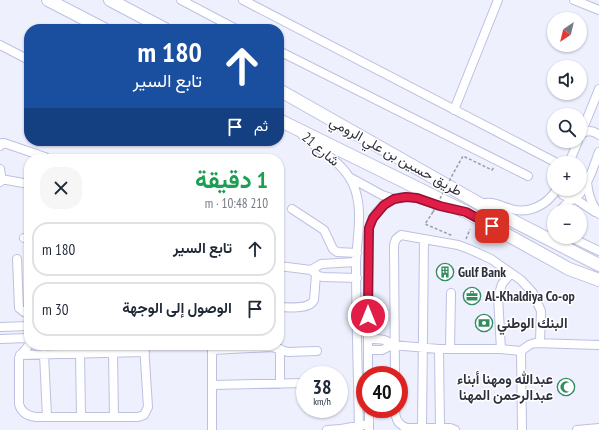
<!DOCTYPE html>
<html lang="ar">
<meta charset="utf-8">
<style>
body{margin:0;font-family:"PT Sans Narrow",Vazirmatn,sans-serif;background:#f6f6f7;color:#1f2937;direction:rtl;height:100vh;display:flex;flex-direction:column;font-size:15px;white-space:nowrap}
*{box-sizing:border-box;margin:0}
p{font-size:13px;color:#747a83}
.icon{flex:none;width:22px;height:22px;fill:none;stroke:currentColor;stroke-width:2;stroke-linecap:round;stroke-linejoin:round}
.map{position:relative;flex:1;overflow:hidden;direction:ltr}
.details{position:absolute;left:24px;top:154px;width:260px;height:196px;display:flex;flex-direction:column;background:#fff;border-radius:16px;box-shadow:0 1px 3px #0004;direction:rtl}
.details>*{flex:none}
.top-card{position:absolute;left:24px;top:24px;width:260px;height:122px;border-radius:16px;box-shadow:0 1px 3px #0004;direction:rtl;background:#1a4fa0;color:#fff;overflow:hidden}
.needle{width:26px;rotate:215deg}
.controls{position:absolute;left:547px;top:12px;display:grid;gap:8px}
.controls a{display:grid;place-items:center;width:40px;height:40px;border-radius:50%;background:#fff;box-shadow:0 1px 3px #0004;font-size:20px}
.speed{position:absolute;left:296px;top:366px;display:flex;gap:8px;font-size:20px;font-weight:700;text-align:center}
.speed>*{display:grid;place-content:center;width:52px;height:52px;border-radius:50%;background:#fff;box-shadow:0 1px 3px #0004;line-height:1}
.speed small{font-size:10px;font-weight:400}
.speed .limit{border:6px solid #d22;background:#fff;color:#111}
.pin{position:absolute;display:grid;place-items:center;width:34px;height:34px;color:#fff;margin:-17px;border-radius:8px;box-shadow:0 2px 6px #0006}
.me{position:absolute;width:44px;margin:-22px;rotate:0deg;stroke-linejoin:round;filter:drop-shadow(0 0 3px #0008)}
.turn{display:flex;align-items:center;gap:14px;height:84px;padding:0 16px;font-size:18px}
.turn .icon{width:52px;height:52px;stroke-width:2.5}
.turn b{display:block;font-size:28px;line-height:34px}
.then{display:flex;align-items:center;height:38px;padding:0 16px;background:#0003;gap:8px;font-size:15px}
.round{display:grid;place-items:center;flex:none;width:42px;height:42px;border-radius:16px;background:#f6f6f7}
.summary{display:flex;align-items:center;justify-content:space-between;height:68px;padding:0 16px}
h1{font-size:24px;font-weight:700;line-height:30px;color:#1e9e55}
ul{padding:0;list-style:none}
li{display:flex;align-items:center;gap:12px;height:54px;margin:0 8px 6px;padding:0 8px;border:2px solid #e0e1e3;border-radius:16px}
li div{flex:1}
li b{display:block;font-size:15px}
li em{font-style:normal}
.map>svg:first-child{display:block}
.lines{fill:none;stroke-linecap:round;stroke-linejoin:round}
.minor-casing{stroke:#bdc1e1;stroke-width:10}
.highway-casing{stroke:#bdc1e1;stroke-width:14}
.path{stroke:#9b9caa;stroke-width:1.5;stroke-dasharray:3 2;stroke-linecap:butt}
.minor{stroke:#fff;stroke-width:8}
.highway{stroke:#fff;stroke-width:12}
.path-bridge{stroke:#9b9caa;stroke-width:1.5;stroke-dasharray:3 2;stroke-linecap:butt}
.route-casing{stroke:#92132f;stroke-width:10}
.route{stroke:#e11d48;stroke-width:7}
.labels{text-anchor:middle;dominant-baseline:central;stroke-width:3;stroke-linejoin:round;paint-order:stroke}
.street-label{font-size:14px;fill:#2f303d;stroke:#fff}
.poi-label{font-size:14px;font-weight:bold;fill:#2f303d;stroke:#fff;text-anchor:start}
</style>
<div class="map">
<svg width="599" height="430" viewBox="0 0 599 430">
<rect width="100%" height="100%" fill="#eef0fe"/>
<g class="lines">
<defs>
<path id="minor" d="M 181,0 L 236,29
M 243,0 L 557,163
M 574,0 L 599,10
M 0,45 L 29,60
M 279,51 L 528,176
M 454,110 L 498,0
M 581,134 C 587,130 593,130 599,135
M 303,136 C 321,152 342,161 353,184 C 364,209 357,236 356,262 C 356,318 358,374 359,430
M 580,136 L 599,89
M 0,146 L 2,143 L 4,143 L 45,157 L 48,159
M 569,163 L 578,141
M 0,169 L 1,175 L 0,182
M 349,177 L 382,195 L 394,199
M 1,179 L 29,184
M 587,182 C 588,194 591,204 599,214
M 560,189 L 563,195 L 572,199
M 574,198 L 595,212
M 480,204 C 492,200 500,206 511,209 C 530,214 547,205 557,189
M 292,209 L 324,230 L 333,249 L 337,252 L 357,253
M 560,211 C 567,200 575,200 581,192 C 590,181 594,165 599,152
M 570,237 L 599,251
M 24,238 L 29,238
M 17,259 L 19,308 L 24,312 L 29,313
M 279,266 L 311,270 L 318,276 L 323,277 L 357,278
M 311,270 L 321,264 L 356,262
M 279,307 C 289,307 309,310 314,300 L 316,274
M 0,327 L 29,326
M 0,339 L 29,338
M 368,339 C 377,339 386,338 392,345 L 439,349 L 501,349 L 521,351 L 529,345 L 535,343 L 599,345
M 29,344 C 27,350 21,352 19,358 L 19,404 C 21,412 28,416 36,417 L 138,417 L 144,415 L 148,407 L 144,345
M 280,349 L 280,384
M 439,349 L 440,428
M 450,349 L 451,293
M 501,349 L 498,297 L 502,284 L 511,273
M 212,350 L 272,347 L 288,352 L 317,351
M 368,350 L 382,350 L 392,345
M 521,351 L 522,430
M 113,352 L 114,417
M 80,353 L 81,417
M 44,354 L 47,417
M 20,355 L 145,352
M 368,375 L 368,233 C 371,212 389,194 412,197 C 424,199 436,205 448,208
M 395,375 L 394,245 L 396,239 L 401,235 L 458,245 L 469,249 L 491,259 L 521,280 L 533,293 L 541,311 L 540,342
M 212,385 L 305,383
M 369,409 L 369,430
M 395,409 C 395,419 398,425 407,428 L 450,428 L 455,430
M 422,428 L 424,239
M 212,430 L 212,346
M 327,430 L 341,429 L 369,424
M 577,430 L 599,428"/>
<path id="highway" d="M 48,0 L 104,29
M 110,0 L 165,29
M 279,90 L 480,204 L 599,265
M 279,120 L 466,212 L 569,269 L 599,280"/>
</defs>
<use href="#minor" class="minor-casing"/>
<use href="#highway" class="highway-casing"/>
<path class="path" d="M 454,172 L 463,156 L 492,170 L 494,167
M 433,212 L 425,224 L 453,236
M 466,239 L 470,229"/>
<use href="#minor" class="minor"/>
<use href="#highway" class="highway"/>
<path class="path-bridge" d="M 433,212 L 454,172"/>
</g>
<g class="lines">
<defs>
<path id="route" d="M 368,316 L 369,228 L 373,218 L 384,205 L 394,199 L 406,197 L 417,198 L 440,206 L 466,212 L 492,226"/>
</defs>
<use href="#route" class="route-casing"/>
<use href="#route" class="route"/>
</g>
<defs>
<symbol id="building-ring" viewBox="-11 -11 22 22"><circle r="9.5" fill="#fff" stroke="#338c62" stroke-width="1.5"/><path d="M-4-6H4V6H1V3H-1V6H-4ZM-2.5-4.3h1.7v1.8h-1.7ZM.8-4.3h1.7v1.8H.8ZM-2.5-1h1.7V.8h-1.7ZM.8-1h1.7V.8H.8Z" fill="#338c62"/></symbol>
<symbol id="office-ring" viewBox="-11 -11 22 22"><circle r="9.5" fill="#fff" stroke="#338c62" stroke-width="1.5"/><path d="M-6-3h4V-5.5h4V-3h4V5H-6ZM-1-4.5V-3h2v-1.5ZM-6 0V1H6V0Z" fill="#338c62"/></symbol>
<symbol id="bank-ring" viewBox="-11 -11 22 22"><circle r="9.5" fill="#fff" stroke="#338c62" stroke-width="1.5"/><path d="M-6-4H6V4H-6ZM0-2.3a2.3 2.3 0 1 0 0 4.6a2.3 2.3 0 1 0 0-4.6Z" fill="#338c62"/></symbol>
<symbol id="mosque-ring" viewBox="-11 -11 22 22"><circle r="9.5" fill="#fff" stroke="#338c62" stroke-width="1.5"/><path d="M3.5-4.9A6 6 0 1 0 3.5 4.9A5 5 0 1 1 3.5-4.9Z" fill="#338c62"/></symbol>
</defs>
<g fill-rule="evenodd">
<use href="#building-ring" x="435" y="262" width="20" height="20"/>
<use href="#office-ring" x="462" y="286" width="20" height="20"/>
<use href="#bank-ring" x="474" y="313" width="20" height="20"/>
<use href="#mosque-ring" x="556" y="377" width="20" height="20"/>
</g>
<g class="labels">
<g class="street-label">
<text transform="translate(321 149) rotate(40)">شارع 21</text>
<text transform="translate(396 156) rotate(29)">طريق حسين بن علي الرومي</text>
</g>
<g class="poi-label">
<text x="458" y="272">Gulf Bank</text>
<text x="485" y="296">Al-Khaldiya Co-op</text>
<text x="497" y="323">البنك الوطني</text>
<text x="553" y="379" text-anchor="end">عبدالله ومهنا أبناء<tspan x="553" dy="16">عبدالرحمن المهنا</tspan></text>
</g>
</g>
</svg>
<div class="controls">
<a><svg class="needle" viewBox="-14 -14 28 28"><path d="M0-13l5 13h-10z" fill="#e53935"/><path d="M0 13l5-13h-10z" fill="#747a83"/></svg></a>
<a><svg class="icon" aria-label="sound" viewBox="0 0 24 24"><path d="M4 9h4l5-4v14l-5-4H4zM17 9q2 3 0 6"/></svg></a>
<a><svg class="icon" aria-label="search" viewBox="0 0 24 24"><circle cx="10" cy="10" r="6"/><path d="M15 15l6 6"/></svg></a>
<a>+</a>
<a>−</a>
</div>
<div class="speed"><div>38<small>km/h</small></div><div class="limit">40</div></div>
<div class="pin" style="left:492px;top:226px;background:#d93025"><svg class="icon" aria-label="arrive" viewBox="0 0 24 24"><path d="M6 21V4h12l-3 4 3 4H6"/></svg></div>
<svg class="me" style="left:368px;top:316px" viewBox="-20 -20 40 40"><circle r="17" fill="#e11d48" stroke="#fff" stroke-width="3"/><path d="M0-11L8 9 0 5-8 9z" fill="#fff"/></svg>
<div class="top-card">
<div class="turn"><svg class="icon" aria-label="ahead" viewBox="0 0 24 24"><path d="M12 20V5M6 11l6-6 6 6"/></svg><div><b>180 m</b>تابع السير</div></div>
<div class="then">ثم<svg class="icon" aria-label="arrive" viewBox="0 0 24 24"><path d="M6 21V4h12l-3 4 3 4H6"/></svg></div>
</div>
<section class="details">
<div class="summary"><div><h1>1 دقيقة</h1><p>210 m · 10:48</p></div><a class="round"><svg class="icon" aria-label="close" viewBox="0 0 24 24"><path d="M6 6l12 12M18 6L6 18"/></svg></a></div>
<ul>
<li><svg class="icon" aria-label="ahead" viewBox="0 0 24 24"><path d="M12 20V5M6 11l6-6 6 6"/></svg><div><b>تابع السير</b></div><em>180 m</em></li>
<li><svg class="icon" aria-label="arrive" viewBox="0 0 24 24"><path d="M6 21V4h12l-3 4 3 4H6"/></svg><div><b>الوصول إلى الوجهة</b></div><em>30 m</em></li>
</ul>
</section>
</div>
